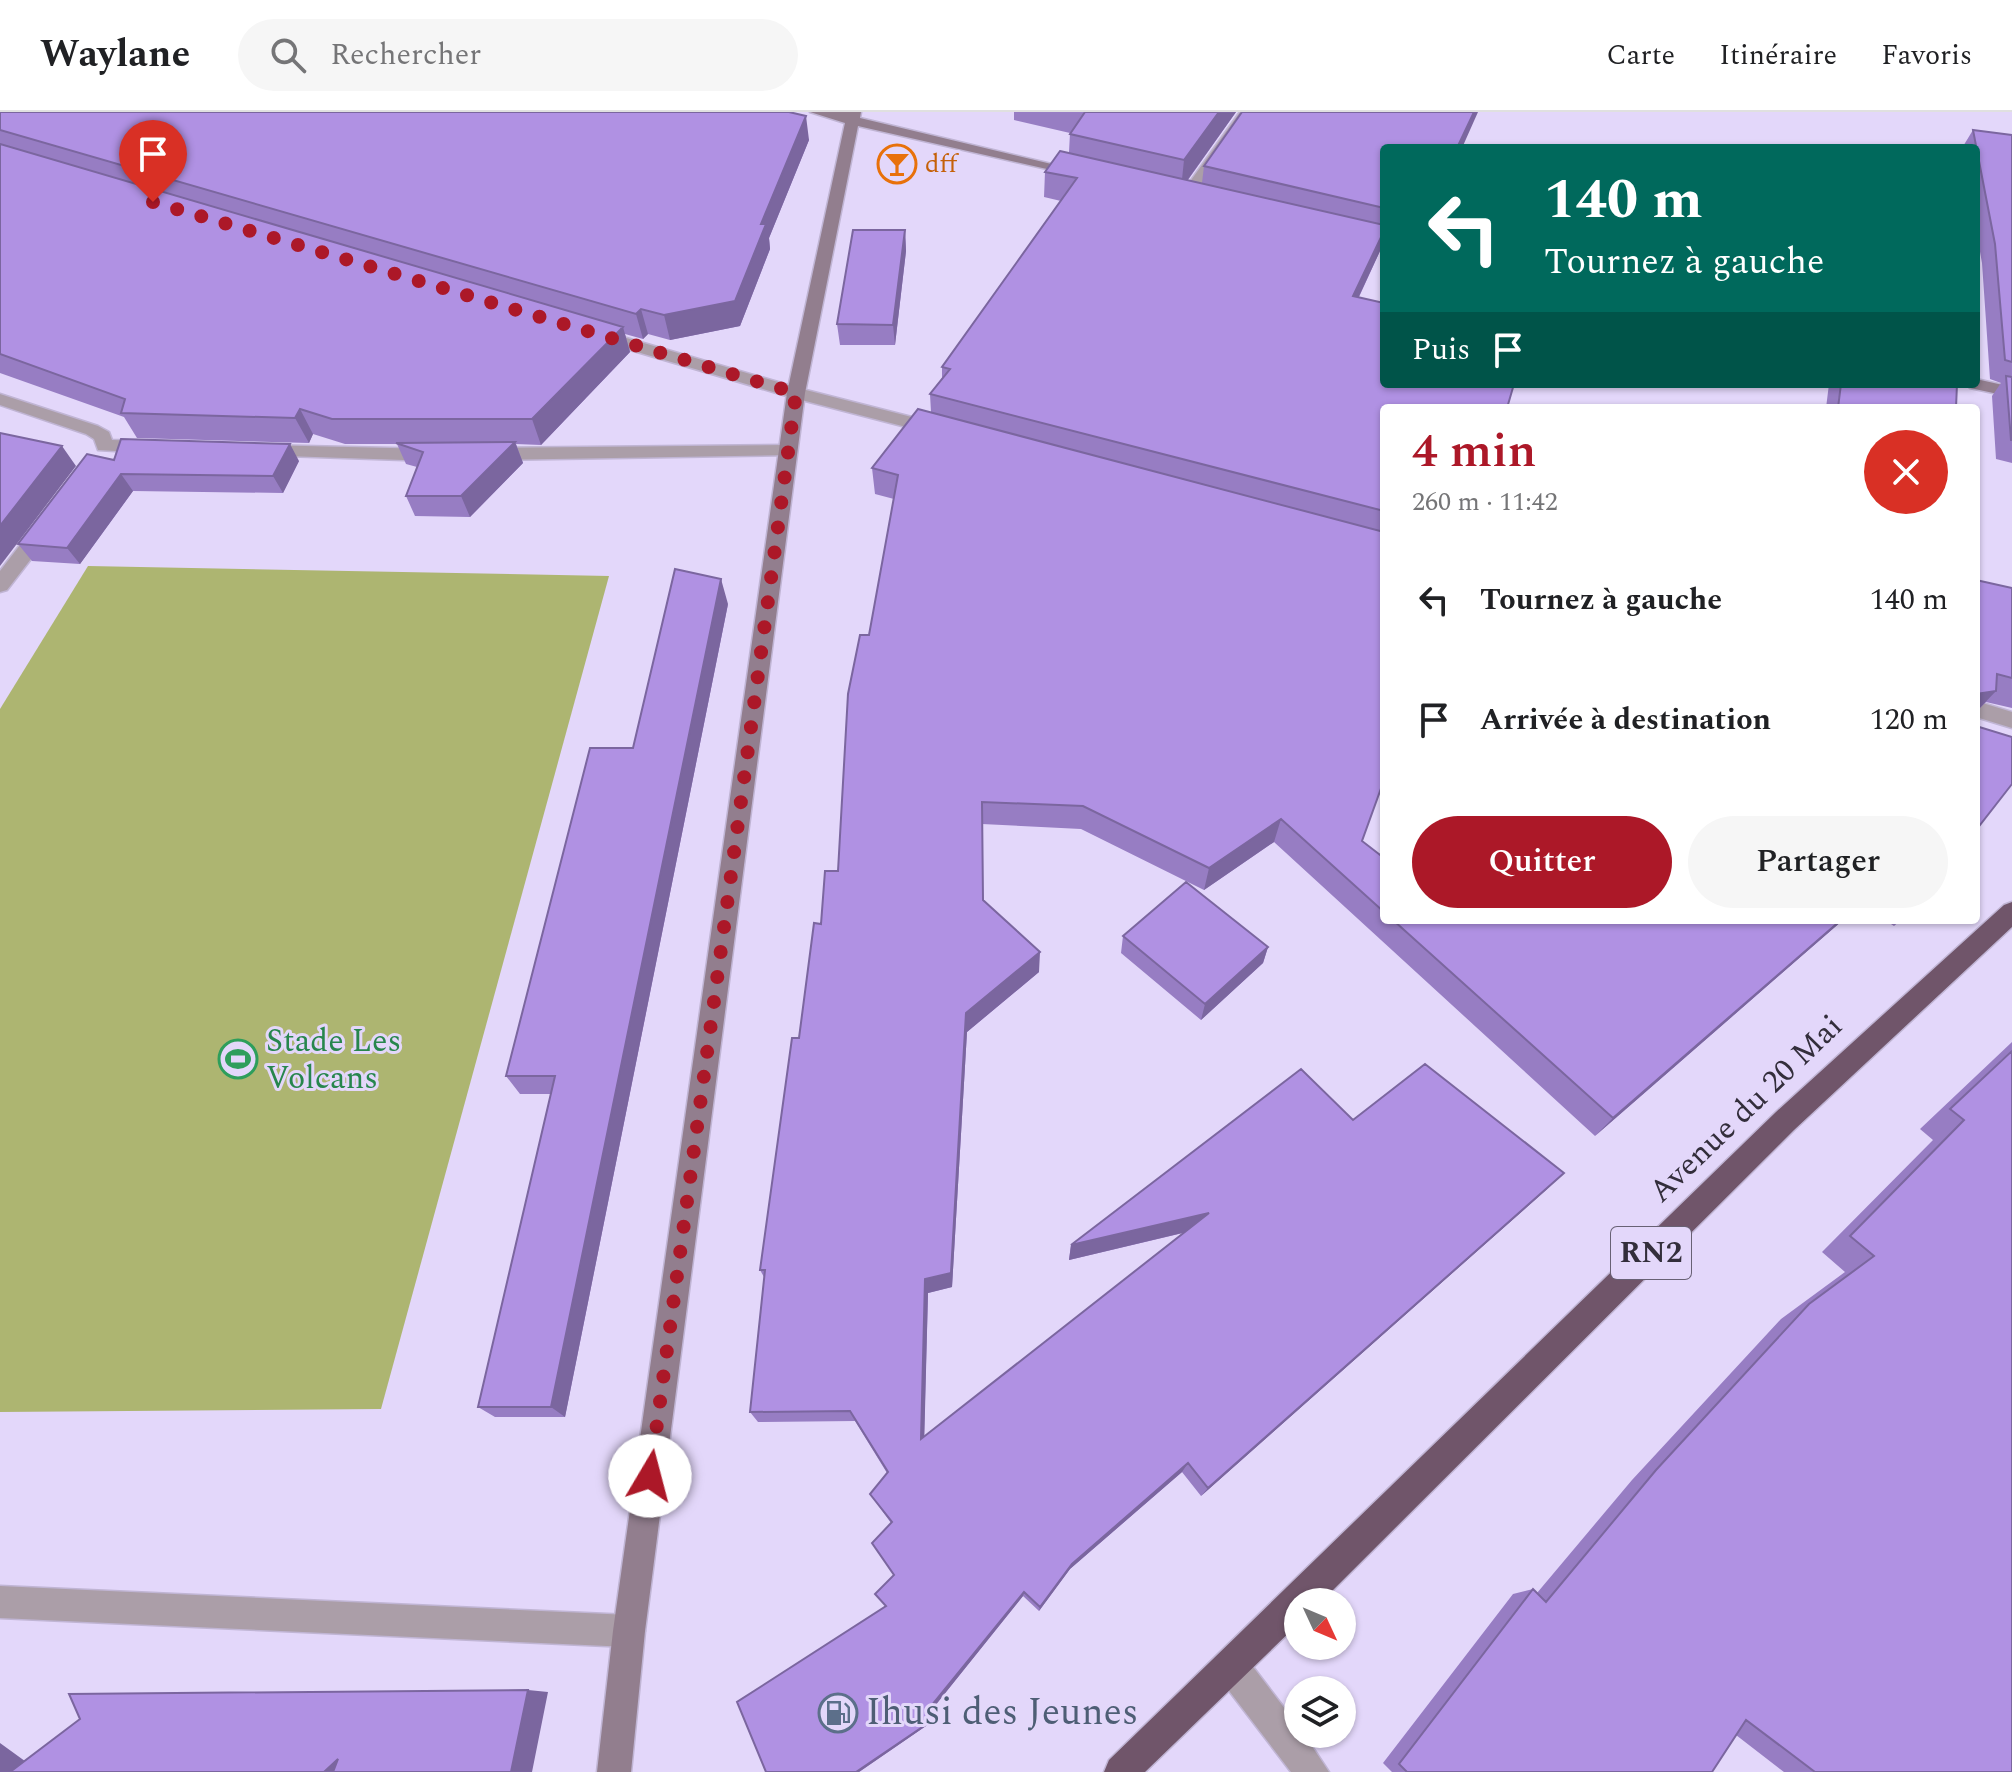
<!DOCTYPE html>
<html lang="fr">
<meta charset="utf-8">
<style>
body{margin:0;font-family:Spectral,serif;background:#f6f6f6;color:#202124;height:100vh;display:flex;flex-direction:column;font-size:30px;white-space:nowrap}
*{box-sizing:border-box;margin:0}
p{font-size:26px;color:#757577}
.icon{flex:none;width:44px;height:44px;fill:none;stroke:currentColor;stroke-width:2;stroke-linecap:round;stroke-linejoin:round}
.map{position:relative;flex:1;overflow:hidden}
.sheet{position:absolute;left:1380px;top:292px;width:600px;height:520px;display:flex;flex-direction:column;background:#fff;border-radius:8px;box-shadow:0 2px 6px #0004}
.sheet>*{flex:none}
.hud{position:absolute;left:1380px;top:32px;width:600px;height:244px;border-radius:8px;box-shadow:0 2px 6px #0004;background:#00695c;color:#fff;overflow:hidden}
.needle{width:52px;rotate:134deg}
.buttons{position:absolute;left:1284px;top:1476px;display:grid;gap:16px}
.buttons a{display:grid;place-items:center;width:72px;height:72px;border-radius:50%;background:#fff;box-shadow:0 2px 6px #0004;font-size:40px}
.pin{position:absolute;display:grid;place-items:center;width:68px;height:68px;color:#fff;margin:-82px -34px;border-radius:50% 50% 50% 0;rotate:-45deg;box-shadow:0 0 8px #0007}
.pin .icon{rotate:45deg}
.me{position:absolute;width:88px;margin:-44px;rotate:8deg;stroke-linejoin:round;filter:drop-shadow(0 0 6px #0008)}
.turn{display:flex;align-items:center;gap:28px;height:168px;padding:0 32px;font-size:36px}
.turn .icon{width:104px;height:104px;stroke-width:2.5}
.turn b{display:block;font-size:56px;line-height:68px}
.then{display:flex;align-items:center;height:76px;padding:0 32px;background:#0003;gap:16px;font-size:30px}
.round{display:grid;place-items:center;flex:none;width:84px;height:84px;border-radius:42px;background:#f6f6f6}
.overview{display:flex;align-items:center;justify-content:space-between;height:136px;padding:0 32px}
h1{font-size:48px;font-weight:600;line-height:60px;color:#ac1828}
.cta{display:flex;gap:16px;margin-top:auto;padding:16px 32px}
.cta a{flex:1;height:92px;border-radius:48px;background:#ac1828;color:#fff;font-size:32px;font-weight:600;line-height:92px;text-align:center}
.cta a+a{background:#f6f6f6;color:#202124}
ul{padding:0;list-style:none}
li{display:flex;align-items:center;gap:24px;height:120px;padding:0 32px}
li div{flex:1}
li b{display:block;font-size:30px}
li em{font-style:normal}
header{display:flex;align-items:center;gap:48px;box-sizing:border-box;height:112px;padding:0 40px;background:#fff;border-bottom:2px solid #e0e0e0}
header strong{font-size:38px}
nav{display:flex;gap:44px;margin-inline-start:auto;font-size:28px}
.search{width:560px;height:72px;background:#f6f6f6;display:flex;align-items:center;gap:20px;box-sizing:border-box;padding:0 28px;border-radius:44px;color:#757577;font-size:30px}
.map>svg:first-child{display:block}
.green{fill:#adb571}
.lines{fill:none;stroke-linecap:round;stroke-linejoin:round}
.street-casing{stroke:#c0b5d4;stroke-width:3}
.secondary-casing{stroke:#c0b5d4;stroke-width:3}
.highway-casing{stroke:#c0b5d4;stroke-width:3}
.street{fill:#ab9ea8;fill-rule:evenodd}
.secondary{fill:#927e8e;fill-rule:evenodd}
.highway{fill:#70556a;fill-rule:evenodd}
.wall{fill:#977dc3}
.shaded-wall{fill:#7b669f}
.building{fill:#b091e3;stroke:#7b669f;stroke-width:2}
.route{stroke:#ac1828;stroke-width:14;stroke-dasharray:0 25.2}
.labels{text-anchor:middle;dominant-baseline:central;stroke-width:6;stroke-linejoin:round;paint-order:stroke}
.far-food-label{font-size:26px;fill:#c56008;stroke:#e3d7fa;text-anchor:start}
.shield{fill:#e3d7fa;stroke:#686174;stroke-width:2}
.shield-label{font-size:30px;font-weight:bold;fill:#332e3b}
.leisure-label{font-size:32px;fill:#27864d;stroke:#e3d7fa;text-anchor:start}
.street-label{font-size:32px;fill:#332e3b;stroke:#e3d7fa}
.near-service-label{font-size:38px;fill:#4e5e75;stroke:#e3d7fa;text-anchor:start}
</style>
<header>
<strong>Waylane</strong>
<div class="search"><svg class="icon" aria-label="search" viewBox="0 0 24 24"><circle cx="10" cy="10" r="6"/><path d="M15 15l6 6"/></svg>Rechercher</div>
<nav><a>Carte</a><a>Itinéraire</a><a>Favoris</a></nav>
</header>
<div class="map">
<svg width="2012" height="1660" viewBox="0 0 2012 1660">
<rect width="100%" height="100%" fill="#e3d7fa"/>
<path class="green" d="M 88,454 L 609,464 L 381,1297 L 0,1300 L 0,597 Z"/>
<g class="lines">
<defs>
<path id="street" d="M 1240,0 L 1254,0 L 1192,88 L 1182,88 L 1179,85 Z
M 599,218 L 802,277 L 943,313 L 946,317 L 937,323 L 790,285 L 593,227 L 591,223 Z
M 0,282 L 98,314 L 109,320 L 112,328 L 149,329 L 158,335 L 149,341 L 98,338 L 94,327 L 86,322 L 0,293 Z
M 262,333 L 433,337 L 442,343 L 433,349 L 256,343 L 256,335 Z
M 788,333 L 797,339 L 794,343 L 490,348 L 481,342 L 490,336 Z
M 44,410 L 54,416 L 51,421 L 7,478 L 0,480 L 0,459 L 37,411 Z
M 1976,589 L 2012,600 L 2012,616 L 1976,605 Z
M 0,1474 L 629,1503 L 640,1508 L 645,1519 L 640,1530 L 629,1535 L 0,1506 Z
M 1232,1539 L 1244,1543 L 1298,1614 L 1298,1622 L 1304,1622 L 1329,1660 L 1291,1660 L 1220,1567 L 1216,1555 L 1220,1543 Z"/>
<path id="secondary" d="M 810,0 L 861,0 L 860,6 L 1089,61 L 1082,65 L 858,14 L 805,281 L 645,1519 L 631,1660 L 597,1660 L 613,1519 L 787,281 L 845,11 Z
M 1976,267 L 2012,275 L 2012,285 L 1970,276 L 1967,272 L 1976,272 Z"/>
<path id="highway" d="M 2012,790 L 2012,815 L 1794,1018 L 1321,1490 L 1298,1490 L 1298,1512 L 1145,1660 L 1104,1660 L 1109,1648 L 1776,1000 L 2004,793 Z"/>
</defs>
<use href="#street" class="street-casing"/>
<use href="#secondary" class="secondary-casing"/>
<use href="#highway" class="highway-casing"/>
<use href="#street" class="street"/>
<use href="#secondary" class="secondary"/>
<use href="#highway" class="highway"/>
</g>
<path class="wall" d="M 0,0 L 791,0 L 809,28 L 769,126 L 770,137 L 740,214 L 670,228 L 648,222 L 643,227 L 625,222 L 630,240 L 541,333 L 516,332 L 523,351 L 470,405 L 415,404 L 406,384 L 417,355 L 406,352 L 397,332 L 345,332 L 313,322 L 309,331 L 137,326 L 124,305 L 0,261 Z
M 1014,0 L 1236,0 L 1188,68 L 1202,71 L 1204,54 L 1384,36 L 1384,125 L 1380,139 L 1359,185 L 1384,296 L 1384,668 L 1362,729 L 1384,746 L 1384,808 L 1843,808 L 1595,1024 L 1274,730 L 1204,778 L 1081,717 L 982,712 L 983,788 L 1039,860 L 967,920 L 952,1175 L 928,1181 L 924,1325 L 1183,1121 L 1069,1148 L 1071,1133 L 1353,1008 L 1547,1077 L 1201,1384 L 1182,1360 L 1070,1457 L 1039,1499 L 1023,1484 L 934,1595 L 939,1605 L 859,1660 L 886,1494 L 894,1463 L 891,1411 L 870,1382 L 887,1361 L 855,1309 L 758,1310 L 750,1300 L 764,1165 L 760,1158 L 799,926 L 821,812 L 838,759 L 869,523 L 894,387 L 875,382 L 872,356 L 931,300 L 930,282 L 942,266 L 942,255 L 1061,89 L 1044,85 L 1045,60 L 1069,40 L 1070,21 L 1014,8 Z
M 1973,18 L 2012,23 L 2012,351 L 1996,347 L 1992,284 L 2001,271 L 1990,267 L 1982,151 L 1976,117 L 1976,36 L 1962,36 Z
M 905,118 L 906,139 L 895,233 L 840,233 L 837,212 Z
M 1829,272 L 1957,272 L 1956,296 L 1826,296 Z
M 114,348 L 299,349 L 283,381 L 133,379 L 80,452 L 32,449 L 18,432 Z
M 2012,476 L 2012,596 L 1986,590 L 1976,600 Z
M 728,492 L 565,1305 L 495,1305 L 478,1295 L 551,982 L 520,982 L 506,964 L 633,636 Z
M 1885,808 L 1901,808 L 1894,814 Z
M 1123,824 L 1268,835 L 1263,851 L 1201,908 L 1121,841 Z
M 2012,930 L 2012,1660 L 1784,1660 L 1736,1623 L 1712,1660 L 1392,1660 L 1383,1651 L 1513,1482 L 1533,1477 L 1537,1481 L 1632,1368 L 1781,1207 L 1845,1160 L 1822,1140 L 1933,1028 L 1920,1017 Z"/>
<path class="shaded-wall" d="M 1219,0 L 1236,0 L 1181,77 L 1184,48 Z
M 1474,0 L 1478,0 L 1462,36 L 1457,36 Z
M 806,4 L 809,28 L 769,126 L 770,137 L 740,214 L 670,228 L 664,203 L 761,112 Z
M 905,118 L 906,139 L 895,233 L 893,213 Z
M 1384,119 L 1380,139 L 1347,210 L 1353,184 Z
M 641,197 L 648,222 L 643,227 L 636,202 Z
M 623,215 L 630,240 L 541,333 L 532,307 Z
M 300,297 L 313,322 L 309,331 L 295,306 Z
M 515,330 L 523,351 L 470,405 L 461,384 Z
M 290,332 L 299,349 L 283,381 L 273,364 Z
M 62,334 L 76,354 L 0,454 L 0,414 Z
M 121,362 L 133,379 L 80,452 L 67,436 Z
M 721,467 L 728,492 L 565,1305 L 551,1295 Z
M 1996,579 L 1976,600 L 1976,582 Z
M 1281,707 L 1274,730 L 1204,778 L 1209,756 Z
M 1841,808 L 1843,808 L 1595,1024 L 1613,1006 Z
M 1268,835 L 1263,851 L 1201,908 L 1205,892 Z
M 1040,840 L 1039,860 L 967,920 L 952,1175 L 928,1181 L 924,1337 L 921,1327 L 925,1167 L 966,901 Z
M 1564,1061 L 1547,1077 L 1201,1384 L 1208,1376 Z
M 1209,1101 L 1203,1116 L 1069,1148 L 1071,1133 Z
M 1188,1351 L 1182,1360 L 1070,1457 L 1039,1499 L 1040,1495 L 1072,1452 Z
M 1024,1480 L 1023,1484 L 934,1595 L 939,1605 L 859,1660 L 856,1660 L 931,1594 Z
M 528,1578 L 548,1580 L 532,1660 L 511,1660 Z
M 0,1631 L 40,1660 L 0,1660 Z
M 338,1647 L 352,1660 L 324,1660 Z"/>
<path class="building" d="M 0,0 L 789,0 L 806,4 L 761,112 L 766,112 L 735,189 L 664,203 L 641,197 L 636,202 L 0,18 Z
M 1085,0 L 1219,0 L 1184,48 L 1070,22 Z
M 1242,0 L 1474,0 L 1457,36 L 1384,36 L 1384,96 L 1204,54 Z
M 1973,18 L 2012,23 L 2012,250 L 2005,248 L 1995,132 Z
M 0,32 L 623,215 L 532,307 L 332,307 L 300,297 L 295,306 L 121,301 L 125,287 L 0,242 Z
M 1060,39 L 1384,113 L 1384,119 L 1353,184 L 1384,191 L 1384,272 L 1514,272 L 1507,296 L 1384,296 L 1384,399 L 930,282 L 950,257 L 942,255 L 1077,66 L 1045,60 Z
M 853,118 L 905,118 L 893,213 L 837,212 Z
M 2006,264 L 2012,265 L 2012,328 L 2011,328 Z
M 1841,272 L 1957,272 L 1956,296 L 1838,296 Z
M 918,297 L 1384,420 L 1384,668 L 1362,729 L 1384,746 L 1384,800 L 1281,707 L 1209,756 L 1083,694 L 982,690 L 983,788 L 1040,840 L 966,901 L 951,1161 L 925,1167 L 921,1327 L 1209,1101 L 1071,1133 L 1301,957 L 1353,1008 L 1425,952 L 1564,1061 L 1208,1376 L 1188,1351 L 1072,1452 L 1040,1495 L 1024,1480 L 931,1594 L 937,1605 L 856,1660 L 766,1660 L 737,1590 L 886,1494 L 875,1482 L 894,1463 L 872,1431 L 892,1410 L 870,1382 L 888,1360 L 850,1299 L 750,1300 L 765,1158 L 760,1158 L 792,926 L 799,926 L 814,811 L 821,812 L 825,759 L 838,759 L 848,582 L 860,523 L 869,523 L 898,363 L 872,356 Z
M 0,321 L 62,334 L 0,414 Z
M 121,327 L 290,332 L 273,364 L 121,362 L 67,436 L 18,432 L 87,342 L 114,348 Z
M 515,330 L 461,384 L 406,384 L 423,340 L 396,331 Z
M 675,457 L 721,467 L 551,1295 L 478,1295 L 555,964 L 506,964 L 590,636 L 633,636 Z
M 1976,468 L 2012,476 L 2012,566 L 1997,562 L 1996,579 L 1976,582 Z
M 1976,614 L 2012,625 L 2012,672 L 1976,718 Z
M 1186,770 L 1268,835 L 1205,892 L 1123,824 Z
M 1393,808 L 1841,808 L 1613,1006 Z
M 2012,939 L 2012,1660 L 1815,1660 L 1746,1608 L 1712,1660 L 1407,1660 L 1399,1652 L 1533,1477 L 1546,1490 L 1656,1358 L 1809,1192 L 1874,1144 L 1850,1124 L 1964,1008 L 1950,997 Z
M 528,1578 L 511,1660 L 333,1660 L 338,1647 L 324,1660 L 10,1660 L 80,1607 L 69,1582 Z"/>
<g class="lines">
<path class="route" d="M 153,90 L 796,281 L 650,1364"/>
</g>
<defs>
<symbol id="bar-ring" viewBox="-11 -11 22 22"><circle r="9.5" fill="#e3d7fa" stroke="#e8710a" stroke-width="1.5"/><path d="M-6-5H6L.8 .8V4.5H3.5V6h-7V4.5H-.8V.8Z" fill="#e8710a"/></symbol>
<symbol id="stadium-ring" viewBox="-11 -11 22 22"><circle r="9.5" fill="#e3d7fa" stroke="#2e9e5b" stroke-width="1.5"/><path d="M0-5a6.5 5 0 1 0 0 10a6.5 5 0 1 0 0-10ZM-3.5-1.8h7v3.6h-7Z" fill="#2e9e5b"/></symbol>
<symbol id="fuel-ring" viewBox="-11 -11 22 22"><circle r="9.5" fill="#e3d7fa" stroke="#5c6f8a" stroke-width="1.5"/><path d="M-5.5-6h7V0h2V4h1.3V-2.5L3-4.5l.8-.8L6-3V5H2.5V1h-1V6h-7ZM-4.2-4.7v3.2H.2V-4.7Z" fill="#5c6f8a"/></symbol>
</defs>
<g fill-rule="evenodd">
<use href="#bar-ring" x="875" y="30" width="44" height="44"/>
<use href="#stadium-ring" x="216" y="925" width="44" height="44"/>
<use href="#fuel-ring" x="816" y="1579" width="44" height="44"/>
</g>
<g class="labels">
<g class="far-food-label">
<text x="925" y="52">dff</text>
</g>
<rect class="shield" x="1611" y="1115" width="80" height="52" rx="6"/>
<g class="shield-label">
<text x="1651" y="1141">RN2</text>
</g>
<g class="leisure-label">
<text x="266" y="929">Stade Les<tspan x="266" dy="37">Volcans</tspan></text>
</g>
<g class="street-label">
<text transform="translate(1746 997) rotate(-44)">Avenue du 20 Mai</text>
</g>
<g class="near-service-label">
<text x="866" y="1601">Ihusi des Jeunes</text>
</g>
</g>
</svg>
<div class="buttons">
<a><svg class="needle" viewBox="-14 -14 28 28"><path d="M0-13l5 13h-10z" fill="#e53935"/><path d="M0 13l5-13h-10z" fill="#757577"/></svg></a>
<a><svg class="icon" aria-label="layers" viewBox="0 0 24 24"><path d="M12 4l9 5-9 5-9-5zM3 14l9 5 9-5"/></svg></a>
</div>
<div class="pin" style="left:153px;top:90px;background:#d93025"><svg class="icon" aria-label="arrive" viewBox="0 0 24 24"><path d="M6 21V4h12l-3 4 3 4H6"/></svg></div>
<svg class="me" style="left:650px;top:1364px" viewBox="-20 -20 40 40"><circle r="19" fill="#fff"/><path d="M0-13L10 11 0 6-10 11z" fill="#ac1828"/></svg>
<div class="hud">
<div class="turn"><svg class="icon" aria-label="left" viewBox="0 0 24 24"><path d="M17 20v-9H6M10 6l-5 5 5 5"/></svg><div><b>140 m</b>Tournez à gauche</div></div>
<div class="then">Puis<svg class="icon" aria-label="arrive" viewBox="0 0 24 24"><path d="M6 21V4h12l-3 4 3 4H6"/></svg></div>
</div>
<section class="sheet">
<div class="overview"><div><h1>4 min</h1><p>260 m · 11:42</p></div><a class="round" style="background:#d93025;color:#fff"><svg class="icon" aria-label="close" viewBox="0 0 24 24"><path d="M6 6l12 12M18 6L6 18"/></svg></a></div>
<ul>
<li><svg class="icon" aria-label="left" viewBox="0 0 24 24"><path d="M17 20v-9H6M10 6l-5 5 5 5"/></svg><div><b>Tournez à gauche</b></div><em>140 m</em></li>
<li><svg class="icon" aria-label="arrive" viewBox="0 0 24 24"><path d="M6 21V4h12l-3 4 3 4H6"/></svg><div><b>Arrivée à destination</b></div><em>120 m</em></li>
</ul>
<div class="cta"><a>Quitter</a><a>Partager</a></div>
</section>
</div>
